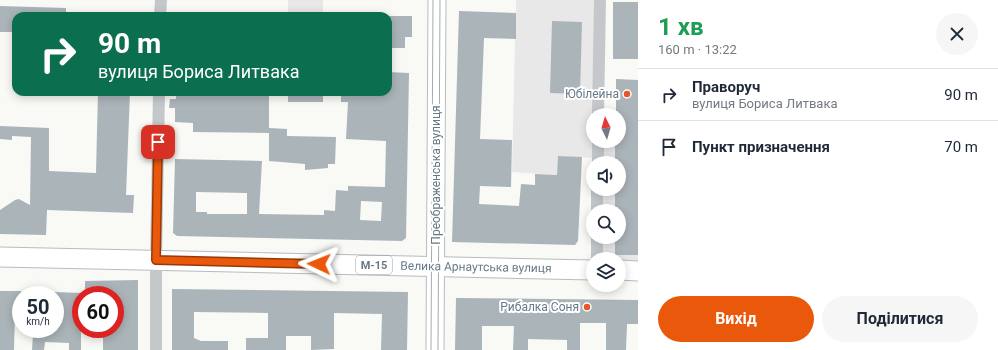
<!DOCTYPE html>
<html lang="uk">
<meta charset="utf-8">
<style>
body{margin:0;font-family:Roboto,sans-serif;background:#f6f6f7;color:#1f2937;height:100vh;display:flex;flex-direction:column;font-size:15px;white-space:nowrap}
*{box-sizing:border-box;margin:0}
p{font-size:13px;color:#747a83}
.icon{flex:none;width:22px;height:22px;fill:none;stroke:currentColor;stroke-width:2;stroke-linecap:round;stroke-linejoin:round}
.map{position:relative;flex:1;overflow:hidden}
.details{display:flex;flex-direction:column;background:#fff;width:360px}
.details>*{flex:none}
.guide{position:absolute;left:12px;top:12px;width:380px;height:84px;border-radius:12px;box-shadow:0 2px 10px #0003;background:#0b6e4f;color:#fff;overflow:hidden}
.needle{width:26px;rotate:355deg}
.tools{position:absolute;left:586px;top:108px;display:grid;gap:8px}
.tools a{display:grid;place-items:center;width:40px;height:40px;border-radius:50%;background:#fff;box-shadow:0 2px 10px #0003;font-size:20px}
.speed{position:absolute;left:12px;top:286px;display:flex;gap:8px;font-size:20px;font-weight:700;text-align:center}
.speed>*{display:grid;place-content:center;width:52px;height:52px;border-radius:50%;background:#fff;box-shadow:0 2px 10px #0003;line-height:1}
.speed small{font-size:10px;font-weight:400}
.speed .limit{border:6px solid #d22;background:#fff;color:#111}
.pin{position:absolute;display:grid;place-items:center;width:34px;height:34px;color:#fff;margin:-17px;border-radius:8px;box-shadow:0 2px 6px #0006}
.me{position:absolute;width:44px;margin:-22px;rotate:272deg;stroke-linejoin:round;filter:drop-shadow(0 0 3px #0008)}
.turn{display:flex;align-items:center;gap:14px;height:84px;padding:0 20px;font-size:18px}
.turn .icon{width:52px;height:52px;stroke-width:2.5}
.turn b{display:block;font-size:28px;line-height:34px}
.round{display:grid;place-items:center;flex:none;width:42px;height:42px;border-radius:21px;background:#f6f6f7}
.headline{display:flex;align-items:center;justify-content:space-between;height:68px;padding:0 20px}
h1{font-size:24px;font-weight:700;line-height:30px;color:#1e9e55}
.button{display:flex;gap:8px;margin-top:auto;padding:8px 20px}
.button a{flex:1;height:46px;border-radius:24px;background:#ea580c;color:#fff;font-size:16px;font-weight:700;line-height:46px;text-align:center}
.button a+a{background:#f6f6f7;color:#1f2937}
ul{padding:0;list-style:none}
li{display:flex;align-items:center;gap:12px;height:52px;padding:0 20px;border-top:1px solid #e0e1e3}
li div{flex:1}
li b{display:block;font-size:15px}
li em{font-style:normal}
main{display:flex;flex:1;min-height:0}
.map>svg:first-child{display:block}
.built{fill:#e7e8e7}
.building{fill:#abb4b9;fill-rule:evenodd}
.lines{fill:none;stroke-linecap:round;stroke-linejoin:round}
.secondary-casing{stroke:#b6bcc0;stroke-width:19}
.primary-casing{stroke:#b7bcbf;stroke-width:21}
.street{stroke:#c4c8cb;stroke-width:12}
.secondary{stroke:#fff;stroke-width:17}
.primary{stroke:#fff;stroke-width:19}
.tram{stroke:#a4abb1;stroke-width:1}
.route-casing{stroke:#983908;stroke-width:10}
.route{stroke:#ea580c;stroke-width:7}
.poi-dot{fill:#e5562a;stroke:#fff;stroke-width:1.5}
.labels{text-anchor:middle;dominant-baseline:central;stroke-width:4;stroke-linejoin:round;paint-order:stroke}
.shield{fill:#fff;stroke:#95a1ab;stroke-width:1}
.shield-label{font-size:11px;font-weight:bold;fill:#677987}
.poi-label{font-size:12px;fill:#677987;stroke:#fff;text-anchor:end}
.street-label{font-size:12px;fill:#677987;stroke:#fff}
</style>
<main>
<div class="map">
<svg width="638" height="350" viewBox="0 0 638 350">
<rect width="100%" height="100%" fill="#f9f9f6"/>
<path class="built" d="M 288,0 L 323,0 L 323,16 L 288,16 Z
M 516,0 L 598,0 L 593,115 L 593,141 L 596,158 L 558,156 L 557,175 L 512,172 Z
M 599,114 L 638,114 L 638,270 L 619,269 L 619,259 L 597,259 L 598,237 L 619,237 L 619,211 L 598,211 L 598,189 L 619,189 L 619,163 L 599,163 L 599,141 L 619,141 L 619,115 Z"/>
<path class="building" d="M 613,2 L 638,2 L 638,59 L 613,59 Z
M 0,6 L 66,8 L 66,16 L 16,16 L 16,32 L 0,32 Z
M 459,11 L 516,13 L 516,39 L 484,38 L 480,139 L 512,140 L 511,187 L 480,186 L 479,204 L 519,206 L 521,184 L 535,185 L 535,174 L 557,175 L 558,156 L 582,157 L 578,241 L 575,245 L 452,242 Z
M 388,16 L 412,16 L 412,37 L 405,37 L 405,48 L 390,48 Z
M 552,21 L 582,22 L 580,94 L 550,93 Z
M 388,72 L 409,73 L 406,238 L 402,241 L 177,236 L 173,233 L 175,159 L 262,161 L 259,214 L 324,215 L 324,210 L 335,211 L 336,190 L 348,191 L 348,186 L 385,187 L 386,141 L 346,139 L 348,102 L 341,102 L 341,92 L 388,92 ZM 196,192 L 247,193 L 247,214 L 207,214 L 207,212 L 196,212 ZM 361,201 L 382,202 L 381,221 L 360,220 Z
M 616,79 L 638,80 L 638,255 L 615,255 L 615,237 L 619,237 L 619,211 L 615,211 L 615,189 L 619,189 L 619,163 L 615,163 L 615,141 L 619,141 L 619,114 L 616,114 Z
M 98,92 L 130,92 L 126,195 L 134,195 L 133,213 L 47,210 L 46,235 L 0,234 L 0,210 L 15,200 L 19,199 L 30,205 L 31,137 L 12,136 L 12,140 L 0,139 L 0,126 L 49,128 L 49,171 L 96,173 Z
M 176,92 L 269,92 L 269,133 L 193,132 L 193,123 L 175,122 L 175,108 L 169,108 L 170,99 L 176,99 Z
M 288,92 L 323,92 L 323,102 L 288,102 Z
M 269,128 L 287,129 L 287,136 L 336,137 L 335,164 L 328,164 L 328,168 L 305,170 L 305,164 L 269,161 Z
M 138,280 L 138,350 L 103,350 L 103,329 L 115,329 L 115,295 L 85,295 L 85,281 Z
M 172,289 L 408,292 L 407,350 L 381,350 L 382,314 L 334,313 L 334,349 L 311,350 L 311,336 L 286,336 L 286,350 L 246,350 L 246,338 L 268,338 L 268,313 L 194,312 L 194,338 L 201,341 L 228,341 L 228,350 L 172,350 Z
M 0,291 L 21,291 L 21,314 L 15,313 L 14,350 L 0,350 Z
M 55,292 L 81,293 L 81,350 L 69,350 L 69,343 L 45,342 L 44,350 L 32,350 L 33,334 L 38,335 L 38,329 L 55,329 Z
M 456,298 L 638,300 L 638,324 L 627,324 L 626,350 L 606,350 L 606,323 L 580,323 L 580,350 L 567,350 L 567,340 L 528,339 L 528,350 L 513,350 L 514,326 L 482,326 L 482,350 L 455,350 Z"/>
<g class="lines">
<defs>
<path id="secondary" d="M 435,350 L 437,0"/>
<path id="primary" d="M 0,257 L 593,270
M 619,270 L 638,271"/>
</defs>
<use href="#secondary" class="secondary-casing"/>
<use href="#primary" class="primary-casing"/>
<path class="street" d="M 160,16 L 161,0
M 598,115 L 600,0
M 598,163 L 598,141
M 597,211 L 597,189
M 597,259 L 597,237
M 156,350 L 156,260 L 159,92"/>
<use href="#secondary" class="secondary"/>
<use href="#primary" class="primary"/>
<path class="tram" d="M 431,350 L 433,0
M 438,350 L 440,0"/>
</g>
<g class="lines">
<defs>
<path id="route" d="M 158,142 L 156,260 L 319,264"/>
</defs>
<use href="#route" class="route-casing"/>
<use href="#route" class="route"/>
</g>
<g class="poi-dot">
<circle cx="627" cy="94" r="4"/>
<circle cx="587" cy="307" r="4"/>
</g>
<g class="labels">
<rect class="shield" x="356" y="256" width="36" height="18" rx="3"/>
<g class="shield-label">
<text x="374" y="265">М-15</text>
</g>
<g class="poi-label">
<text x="619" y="94">Юбілейна</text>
<text x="579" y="307">Рибалка Соня</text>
</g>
<g class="street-label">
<text transform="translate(436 175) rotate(-90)">Преображенська вулиця</text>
<text transform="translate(476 267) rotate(1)">Велика Арнаутська вулиця</text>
</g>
</g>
</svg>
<div class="tools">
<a><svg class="needle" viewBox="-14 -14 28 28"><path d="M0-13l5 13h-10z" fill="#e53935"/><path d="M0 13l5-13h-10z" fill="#747a83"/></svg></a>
<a><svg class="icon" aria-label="sound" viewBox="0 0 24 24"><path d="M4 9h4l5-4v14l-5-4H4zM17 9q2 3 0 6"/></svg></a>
<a><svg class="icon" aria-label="search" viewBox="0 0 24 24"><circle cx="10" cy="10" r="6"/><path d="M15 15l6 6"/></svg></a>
<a><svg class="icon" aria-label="layers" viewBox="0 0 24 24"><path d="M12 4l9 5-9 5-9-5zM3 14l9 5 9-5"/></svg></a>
</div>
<div class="speed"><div>50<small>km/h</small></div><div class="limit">60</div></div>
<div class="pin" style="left:158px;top:142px;background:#d93025"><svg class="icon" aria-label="arrive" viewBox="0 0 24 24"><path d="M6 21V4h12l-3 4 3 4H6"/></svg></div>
<svg class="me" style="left:319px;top:264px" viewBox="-20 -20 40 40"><path d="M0-17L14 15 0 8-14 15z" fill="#ea580c" stroke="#fff" stroke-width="4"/></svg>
<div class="guide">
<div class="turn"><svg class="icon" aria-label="right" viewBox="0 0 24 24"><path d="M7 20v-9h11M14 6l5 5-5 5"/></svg><div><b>90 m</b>вулиця Бориса Литвака</div></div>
</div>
</div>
<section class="details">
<div class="headline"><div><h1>1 хв</h1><p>160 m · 13:22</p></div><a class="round"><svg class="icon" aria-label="close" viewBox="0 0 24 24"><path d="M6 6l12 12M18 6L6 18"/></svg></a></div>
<ul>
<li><svg class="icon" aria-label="right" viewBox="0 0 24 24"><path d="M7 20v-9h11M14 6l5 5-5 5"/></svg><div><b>Праворуч</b><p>вулиця Бориса Литвака</p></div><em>90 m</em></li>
<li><svg class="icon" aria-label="arrive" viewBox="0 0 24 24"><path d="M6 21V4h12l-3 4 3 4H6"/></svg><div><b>Пункт призначення</b></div><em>70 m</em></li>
</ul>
<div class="button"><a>Вихід</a><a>Поділитися</a></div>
</section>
</main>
